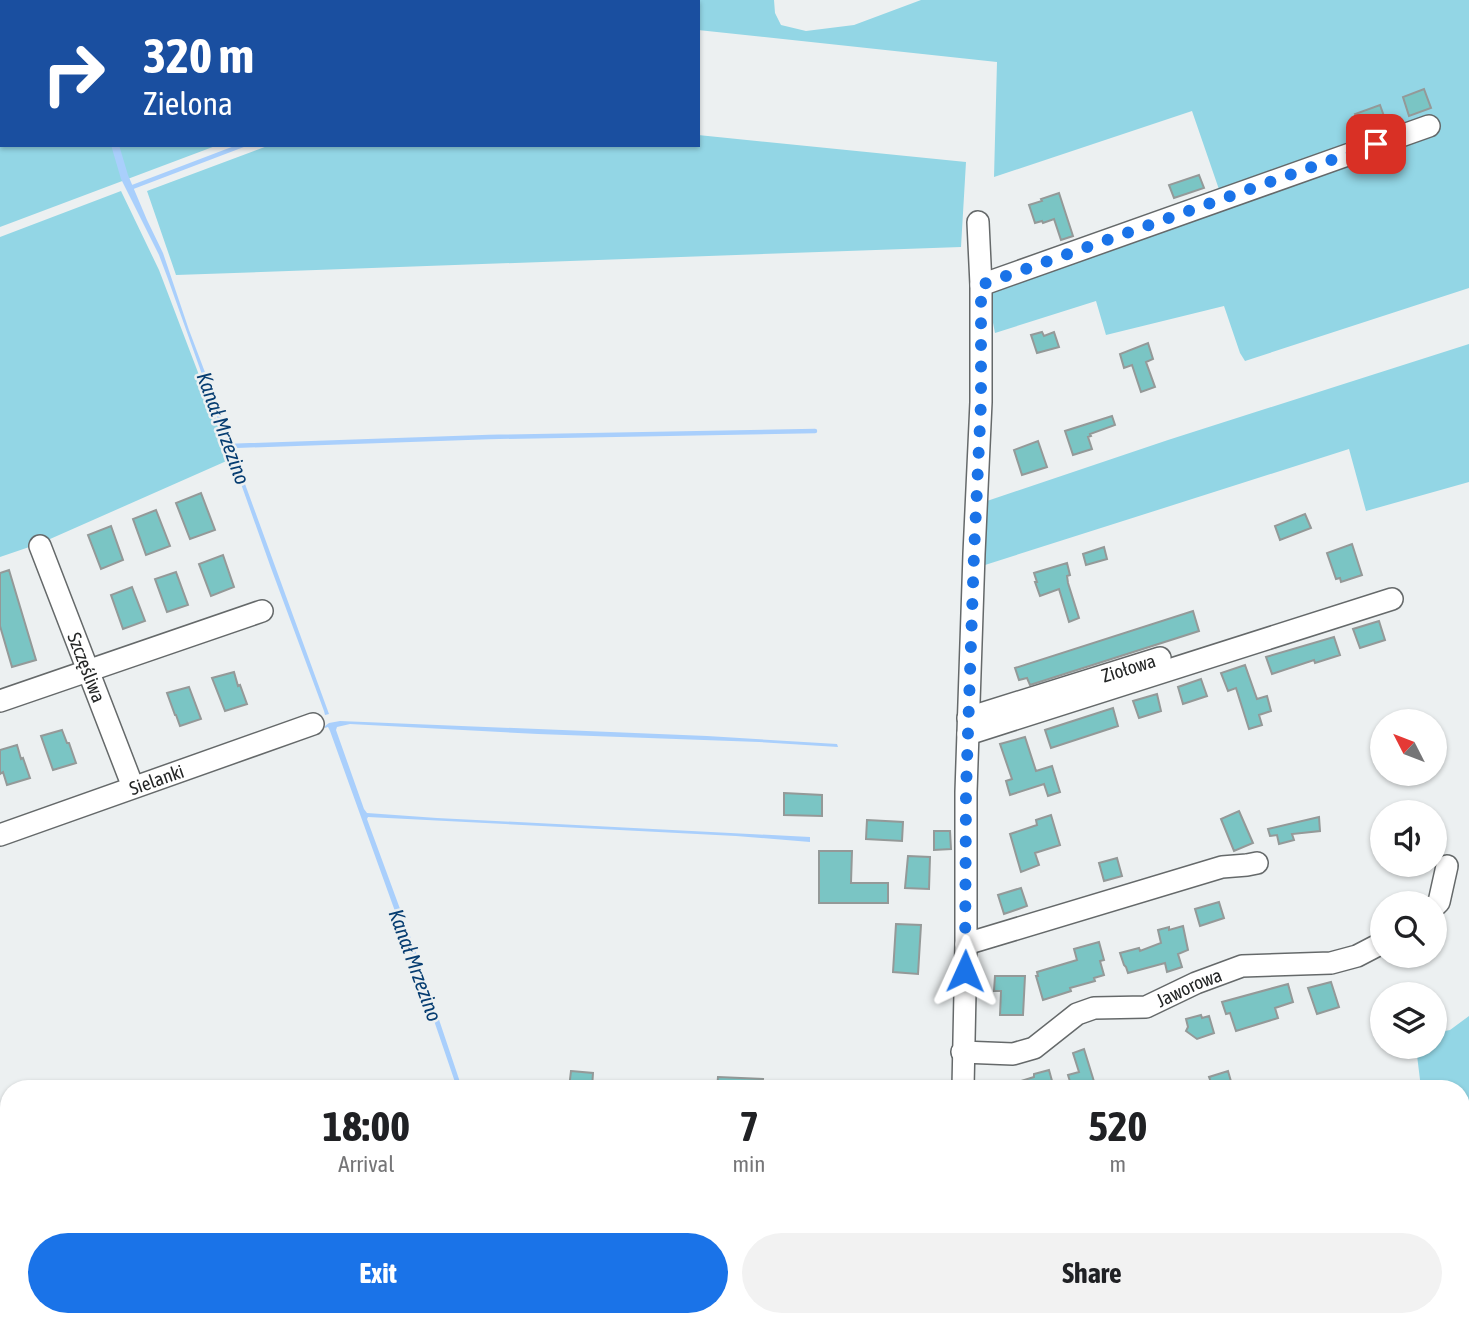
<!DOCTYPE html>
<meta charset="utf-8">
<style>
body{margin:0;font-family:"Asap Condensed",sans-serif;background:#f2f2f2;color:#202124;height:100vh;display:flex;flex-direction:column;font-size:26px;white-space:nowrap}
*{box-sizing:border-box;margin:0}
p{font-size:23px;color:#757577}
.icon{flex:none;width:38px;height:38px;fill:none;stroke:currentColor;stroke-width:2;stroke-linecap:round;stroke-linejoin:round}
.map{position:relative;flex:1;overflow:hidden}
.drawer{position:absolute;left:0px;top:1080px;width:1470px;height:247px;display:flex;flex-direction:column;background:#fff;border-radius:28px 28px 0 0;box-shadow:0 2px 5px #0004}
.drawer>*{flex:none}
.banner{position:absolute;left:0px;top:0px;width:700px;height:147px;box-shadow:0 2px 5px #0004;background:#1a4fa0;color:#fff;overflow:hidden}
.needle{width:46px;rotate:312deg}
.buttons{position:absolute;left:1370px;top:709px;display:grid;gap:14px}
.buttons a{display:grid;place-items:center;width:77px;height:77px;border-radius:50%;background:#fff;box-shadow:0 2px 5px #0004;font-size:35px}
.pin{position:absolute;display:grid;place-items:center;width:60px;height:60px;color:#fff;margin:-30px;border-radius:14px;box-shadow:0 4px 10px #0006}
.me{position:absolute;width:77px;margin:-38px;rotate:1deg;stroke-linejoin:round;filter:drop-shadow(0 0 5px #0008)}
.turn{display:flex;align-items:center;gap:24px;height:147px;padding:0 28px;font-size:32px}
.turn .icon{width:91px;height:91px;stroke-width:2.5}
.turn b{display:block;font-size:49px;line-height:60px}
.eta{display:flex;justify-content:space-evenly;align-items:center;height:119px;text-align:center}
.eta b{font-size:42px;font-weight:700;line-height:49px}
.cta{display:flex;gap:14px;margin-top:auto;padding:14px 28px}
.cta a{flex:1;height:80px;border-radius:42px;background:#1a73e8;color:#fff;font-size:28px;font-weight:700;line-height:80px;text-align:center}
.cta a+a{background:#f2f2f2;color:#202124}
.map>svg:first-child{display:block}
.green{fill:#93d6e5}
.water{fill:#a9cffc}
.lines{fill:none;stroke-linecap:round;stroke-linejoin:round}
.stream{stroke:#a9cffc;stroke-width:4.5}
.building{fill:#7ac5c4;stroke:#949998;stroke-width:2}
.minor-casing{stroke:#65696a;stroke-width:24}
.minor{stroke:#fff;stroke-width:21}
.route{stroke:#1a73e8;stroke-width:12;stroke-dasharray:0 21.6}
.labels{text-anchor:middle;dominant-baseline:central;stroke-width:5;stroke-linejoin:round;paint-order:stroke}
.street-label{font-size:19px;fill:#242626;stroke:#ecf0f1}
.water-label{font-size:21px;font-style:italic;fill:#063d71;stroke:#ecf0f1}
</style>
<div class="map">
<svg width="1469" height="1326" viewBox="0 0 1469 1326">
<rect width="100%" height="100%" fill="#ecf0f1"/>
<path class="green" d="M 0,0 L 606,0 L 601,2 L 2,2 L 2,145 L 218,145 L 0,227 Z
M 664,0 L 774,0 L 775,13 L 781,25 L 806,31 L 854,25 L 921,0 L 1469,0 L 1469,288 L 1245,361 L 1240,353 L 1224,306 L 1106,335 L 1096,301 L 995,333 L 986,287 L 1223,201 L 1192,111 L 994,177 L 997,62 L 698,30 L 698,2 L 659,2 Z
M 698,135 L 966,162 L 961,247 L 176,275 L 147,191 L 270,145 L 698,145 Z
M 121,191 L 159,270 L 231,459 L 41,543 L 0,557 L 0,237 Z
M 1469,344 L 1469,482 L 1366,511 L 1349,449 L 985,565 L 984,502 L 1168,440 Z
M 1469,1016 L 1469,1326 L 1385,1326 L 1385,1318 L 1461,1318 L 1461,1088 L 1421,1088 L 1416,1047 L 1435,1046 L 1435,1033 L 1450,1030 Z"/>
<path class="water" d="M 111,145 L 119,145 L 128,175 L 147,220 L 163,253 L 189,330 L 234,449 L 233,451 L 329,714 L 325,715 L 324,711 L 271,568 L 168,279 L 159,255 L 121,179 Z
M 340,721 L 707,736 L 837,744 L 838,747 L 759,742 L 538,734 L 350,724 L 337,727 L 336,730 L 364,809 L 367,813 L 437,818 L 810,837 L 810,842 L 736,836 L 368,817 L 367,819 L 421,966 L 462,1088 L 457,1088 L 427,1000 L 330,731 L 328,727 L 325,728 L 325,726 L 329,723 Z"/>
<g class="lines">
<path class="stream" d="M 63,2 L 67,0
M 318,2 L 324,0
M 628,2 L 633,0
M 0,25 L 2,25
M 130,188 L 243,145
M 230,446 L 489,437 L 815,431"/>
</g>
<path class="building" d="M 1424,89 L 1431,108 L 1409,116 L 1403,97 Z
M 1380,105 L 1386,122 L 1361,131 L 1355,114 Z
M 1199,175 L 1204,188 L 1174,198 L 1169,185 Z
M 1059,193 L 1073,236 L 1061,240 L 1054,219 L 1043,223 L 1042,221 L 1035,223 L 1029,205 L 1042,201 L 1041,199 Z
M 1042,332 L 1044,336 L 1054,332 L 1059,347 L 1037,353 L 1031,335 Z
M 1148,343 L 1153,359 L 1146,362 L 1155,387 L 1141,392 L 1132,365 L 1124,368 L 1120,354 Z
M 1112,416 L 1115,425 L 1090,434 L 1091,436 L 1088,437 L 1092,449 L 1073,455 L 1065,431 Z
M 1038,441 L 1047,467 L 1022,475 L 1014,450 Z
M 201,493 L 215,530 L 190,539 L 176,503 Z
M 156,510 L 170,546 L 146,555 L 133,519 Z
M 1305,514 L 1311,528 L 1280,540 L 1275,526 Z
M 111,526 L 123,560 L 101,569 L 88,535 Z
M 1352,544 L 1362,575 L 1341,582 L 1340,578 L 1336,579 L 1327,553 Z
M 1104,547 L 1107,559 L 1086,565 L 1083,554 Z
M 223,555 L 234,587 L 211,596 L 199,564 Z
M 1067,563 L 1070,575 L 1067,576 L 1068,583 L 1079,618 L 1069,622 L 1059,589 L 1040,596 L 1035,582 L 1037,582 L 1034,573 Z
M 9,570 L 36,660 L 12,667 L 0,626 L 0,573 Z
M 176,572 L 188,605 L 167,612 L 155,579 Z
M 132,587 L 145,621 L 123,629 L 111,595 Z
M 1193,611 L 1199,631 L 1030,685 L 1027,678 L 1019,680 L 1015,668 Z
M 1379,621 L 1385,640 L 1360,648 L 1353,629 Z
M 1334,637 L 1340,655 L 1315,663 L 1314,660 L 1272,674 L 1266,657 Z
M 1245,665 L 1257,699 L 1267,696 L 1271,711 L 1259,715 L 1262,725 L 1249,729 L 1236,688 L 1228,691 L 1221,673 Z
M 234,672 L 238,686 L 240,685 L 247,704 L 225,711 L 212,678 Z
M 1201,679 L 1207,696 L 1183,704 L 1178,687 Z
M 189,687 L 201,719 L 180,726 L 176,715 L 175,715 L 167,693 Z
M 1157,694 L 1161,711 L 1139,718 L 1133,701 Z
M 1113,708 L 1118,726 L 1051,748 L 1045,730 Z
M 62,730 L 67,743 L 69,743 L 76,763 L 53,770 L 41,736 Z
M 1025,737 L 1036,771 L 1052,766 L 1060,792 L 1048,796 L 1044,784 L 1010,795 L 1006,781 L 1012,779 L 1000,744 Z
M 17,745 L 21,759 L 23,758 L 30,778 L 7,785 L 3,772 L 0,774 L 0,750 Z
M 784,793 L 822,795 L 822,816 L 784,815 Z
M 1239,811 L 1253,843 L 1234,851 L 1221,819 Z
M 1051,815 L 1060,845 L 1035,853 L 1039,865 L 1021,872 L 1010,834 L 1037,825 L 1036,820 Z
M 1319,817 L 1320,831 L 1292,834 L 1294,840 L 1279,844 L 1277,835 L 1270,836 L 1268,829 Z
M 867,820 L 903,822 L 902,841 L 866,839 Z
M 934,831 L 950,831 L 951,849 L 934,850 Z
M 819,851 L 852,851 L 851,883 L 888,883 L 888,903 L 819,903 Z
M 908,856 L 930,857 L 929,889 L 905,888 Z
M 1117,858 L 1122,876 L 1104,881 L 1099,863 Z
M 1021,888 L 1027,906 L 1004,914 L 998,895 Z
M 1219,902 L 1224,918 L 1200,926 L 1195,909 Z
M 896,924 L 921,925 L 918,974 L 893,972 Z
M 1183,926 L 1188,950 L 1178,954 L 1182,967 L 1167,972 L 1165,963 L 1128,973 L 1126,967 L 1124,965 L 1120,953 L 1139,948 L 1140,951 L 1161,943 L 1158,930 L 1169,927 L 1169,930 Z
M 1099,942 L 1104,960 L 1100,961 L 1104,975 L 1094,978 L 1095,981 L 1070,988 L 1071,991 L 1043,1000 L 1036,976 L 1038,976 L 1037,972 L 1077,960 L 1074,949 Z
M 995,976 L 1025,976 L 1023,1015 L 1000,1015 L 1001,991 L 994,991 Z
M 1331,982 L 1339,1007 L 1317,1014 L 1308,988 Z
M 1288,984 L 1293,1002 L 1275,1008 L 1278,1018 L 1236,1031 L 1230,1013 L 1226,1014 L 1222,1002 Z
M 1201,1015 L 1202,1018 L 1209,1016 L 1214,1033 L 1197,1039 L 1186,1031 L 1188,1027 L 1186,1019 Z
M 1084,1049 L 1096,1088 L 1072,1088 L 1068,1075 L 1079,1072 L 1073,1053 Z
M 1049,1070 L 1054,1088 L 1005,1088 L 1005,1086 L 1034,1077 L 1034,1074 Z
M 571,1071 L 593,1073 L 592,1088 L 569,1088 Z
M 1228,1071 L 1232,1085 L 1213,1088 L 1209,1077 Z
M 718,1077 L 763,1079 L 762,1088 L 717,1088 Z"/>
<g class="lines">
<defs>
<g id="minor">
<path d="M 981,285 L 1429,126"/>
<path id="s1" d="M 40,546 L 133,787"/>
<path d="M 0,701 L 262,611"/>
<path id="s2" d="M 968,718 L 1160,658"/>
<path d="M 968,734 L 1392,599"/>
<path id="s3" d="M 0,835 L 313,724"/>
<path d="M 1435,906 L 1439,902 L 1447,866"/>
<path d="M 966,944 L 1222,867 L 1247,865 L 1257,863"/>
<path id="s4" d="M 962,1052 L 1013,1054 L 1034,1048 L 1077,1014 L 1094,1008 L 1146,1007 L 1196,983 L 1242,966 L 1331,963 L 1357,956 L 1382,943"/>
<path d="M 963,1088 L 966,944 L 966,792 L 974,554 L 981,402 L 981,285 L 978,222"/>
<path d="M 976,1318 L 976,1326"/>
<path d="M 137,1326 L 156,1318"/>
<path d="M 451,1326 L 453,1318"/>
</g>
</defs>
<use href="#minor" class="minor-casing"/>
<use href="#minor" class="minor"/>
</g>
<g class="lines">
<path class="route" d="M 965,971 L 966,792 L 974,554 L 981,402 L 981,285 L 1376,144"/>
</g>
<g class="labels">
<g class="street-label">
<text stroke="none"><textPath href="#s1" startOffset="130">Szczęśliwa</textPath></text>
<text stroke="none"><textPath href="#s2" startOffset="168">Ziołowa</textPath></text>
<text stroke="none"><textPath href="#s3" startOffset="166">Sielanki</textPath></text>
<text stroke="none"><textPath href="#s4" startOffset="245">Jaworowa</textPath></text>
</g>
<g class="water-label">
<text transform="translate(224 428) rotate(70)">Kanał Mrzezino</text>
<text transform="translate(416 965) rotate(70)">Kanał Mrzezino</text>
</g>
</g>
</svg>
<div class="buttons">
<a><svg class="needle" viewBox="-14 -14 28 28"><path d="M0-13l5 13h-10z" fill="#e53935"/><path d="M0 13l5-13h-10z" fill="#757577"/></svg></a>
<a><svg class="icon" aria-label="sound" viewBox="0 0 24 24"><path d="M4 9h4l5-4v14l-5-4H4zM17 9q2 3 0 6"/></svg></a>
<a><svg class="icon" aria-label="search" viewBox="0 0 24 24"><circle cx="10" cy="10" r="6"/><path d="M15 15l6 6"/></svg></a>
<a><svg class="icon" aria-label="layers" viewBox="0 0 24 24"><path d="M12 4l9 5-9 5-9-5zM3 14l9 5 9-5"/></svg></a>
</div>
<div class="pin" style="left:1376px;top:144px;background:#d93025"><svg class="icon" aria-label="arrive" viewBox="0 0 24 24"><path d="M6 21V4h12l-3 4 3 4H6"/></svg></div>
<svg class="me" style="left:965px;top:971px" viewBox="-20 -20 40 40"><path d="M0-17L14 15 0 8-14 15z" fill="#1a73e8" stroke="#fff" stroke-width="4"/></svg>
<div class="banner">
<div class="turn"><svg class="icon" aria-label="right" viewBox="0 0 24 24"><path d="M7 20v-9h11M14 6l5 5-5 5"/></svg><div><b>320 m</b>Zielona</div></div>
</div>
<section class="drawer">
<div class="eta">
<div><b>18:00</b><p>Arrival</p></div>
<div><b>7</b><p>min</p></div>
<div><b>520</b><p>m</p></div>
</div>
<div class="cta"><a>Exit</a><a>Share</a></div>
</section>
</div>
